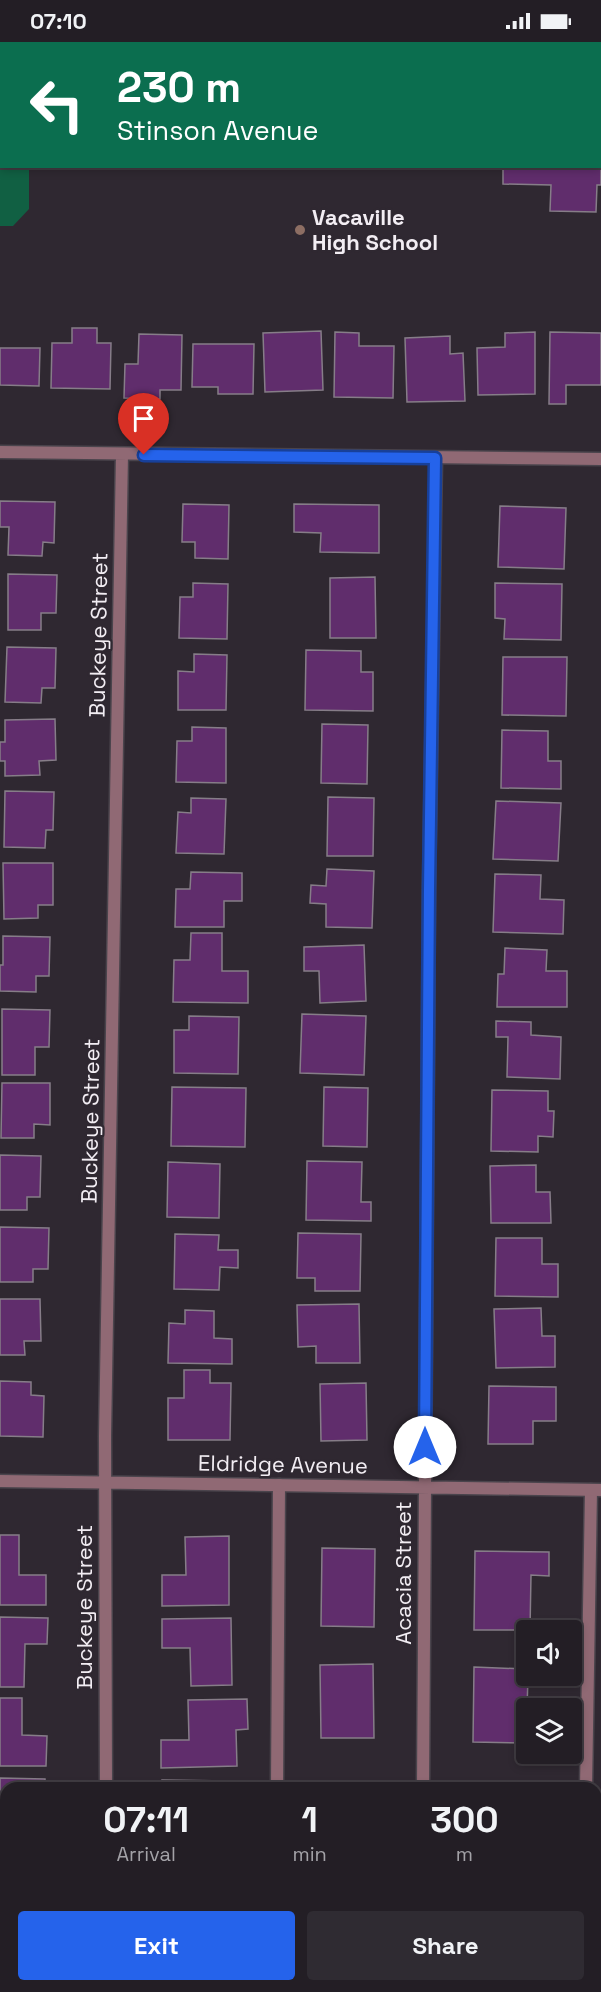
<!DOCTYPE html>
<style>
body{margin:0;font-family:"Space Grotesk",sans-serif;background:#2f2b32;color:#f1f3f6;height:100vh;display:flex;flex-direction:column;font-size:22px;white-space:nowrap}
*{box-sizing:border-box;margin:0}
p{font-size:20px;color:#a3a2a7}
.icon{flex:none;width:33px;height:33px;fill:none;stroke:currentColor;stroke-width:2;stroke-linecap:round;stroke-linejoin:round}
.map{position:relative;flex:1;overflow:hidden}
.side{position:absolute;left:0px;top:1740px;width:602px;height:210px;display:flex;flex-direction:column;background:#231e25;border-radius:18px 18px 0 0;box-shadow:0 3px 9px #0003,0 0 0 2px #403c42}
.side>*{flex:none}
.guide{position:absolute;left:0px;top:0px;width:602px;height:126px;box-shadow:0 3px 9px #0003,0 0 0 2px #403c42;background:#0b6e4f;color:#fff;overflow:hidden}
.buttons{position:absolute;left:516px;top:1578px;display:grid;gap:12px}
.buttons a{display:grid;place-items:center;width:66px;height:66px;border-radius:6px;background:#231e25;box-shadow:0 3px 9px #0003,0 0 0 2px #403c42;font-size:30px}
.pin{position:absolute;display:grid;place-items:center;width:51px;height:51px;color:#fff;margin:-62px -26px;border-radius:50% 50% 50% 0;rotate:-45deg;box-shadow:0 0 6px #0007}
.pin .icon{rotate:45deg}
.me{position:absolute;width:66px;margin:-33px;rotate:0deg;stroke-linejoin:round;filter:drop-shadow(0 0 4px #0008)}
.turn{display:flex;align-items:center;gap:21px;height:126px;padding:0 18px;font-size:27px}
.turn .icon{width:78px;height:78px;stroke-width:2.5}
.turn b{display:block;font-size:42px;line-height:51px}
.eta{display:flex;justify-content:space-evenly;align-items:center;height:102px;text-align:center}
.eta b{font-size:36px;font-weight:800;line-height:42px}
.cta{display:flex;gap:12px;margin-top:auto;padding:12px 18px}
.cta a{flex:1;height:69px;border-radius:6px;background:#2563eb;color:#fff;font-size:24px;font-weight:800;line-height:69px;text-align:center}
.cta a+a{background:#2f2b32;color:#f1f3f6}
.status{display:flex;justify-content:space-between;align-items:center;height:42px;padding:0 30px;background:#231e25;direction:ltr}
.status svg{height:16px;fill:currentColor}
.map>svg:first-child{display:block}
.green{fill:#116043}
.building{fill:#602d6c;stroke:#867d88;stroke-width:1.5}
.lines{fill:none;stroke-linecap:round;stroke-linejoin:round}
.service-casing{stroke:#4a444c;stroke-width:15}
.minor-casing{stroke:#4a444c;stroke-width:15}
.service{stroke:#906974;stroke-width:12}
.minor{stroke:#906974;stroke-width:12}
.route-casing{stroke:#184099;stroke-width:15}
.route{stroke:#2563eb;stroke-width:10}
.education-dot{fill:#8d6e63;stroke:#2f2831;stroke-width:2}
.labels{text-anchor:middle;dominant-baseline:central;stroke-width:4.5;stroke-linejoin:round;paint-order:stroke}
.poi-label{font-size:22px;font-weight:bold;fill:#f2edf3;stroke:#2f2831;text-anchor:start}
.street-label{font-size:22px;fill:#f2edf3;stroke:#2f2831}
</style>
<div class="status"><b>07:10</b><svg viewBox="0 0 49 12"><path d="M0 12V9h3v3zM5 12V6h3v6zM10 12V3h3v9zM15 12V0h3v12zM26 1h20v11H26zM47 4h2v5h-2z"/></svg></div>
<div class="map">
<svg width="601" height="1950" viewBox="0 0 601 1950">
<rect width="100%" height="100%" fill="#2f2831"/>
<path class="green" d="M 0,0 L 29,0 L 29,1 L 2,2 L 2,124 L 29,125 L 29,167 L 13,184 L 0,184 Z"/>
<path class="building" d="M 551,0 L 601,0 L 601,143 L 597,143 L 596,170 L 550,169 L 551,143 L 503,142 L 503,124 L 600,124 L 600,2 L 551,2 Z
M 72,286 L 97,286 L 97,301 L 111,301 L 110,347 L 51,346 L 52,301 L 72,301 Z
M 321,289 L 323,348 L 265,350 L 263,291 Z
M 335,290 L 359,291 L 359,304 L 394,304 L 393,356 L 334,355 Z
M 535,290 L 535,352 L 478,353 L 477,306 L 505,305 L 505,291 Z
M 550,290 L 601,291 L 601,343 L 566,343 L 566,362 L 549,362 Z
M 139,292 L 182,293 L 181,348 L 160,348 L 160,357 L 124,356 L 125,322 L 138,322 Z
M 450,294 L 450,312 L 463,311 L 465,359 L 407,360 L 405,296 Z
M 193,302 L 254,302 L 253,352 L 218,352 L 218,345 L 192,345 Z
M 0,306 L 40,306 L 39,344 L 0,343 Z
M 0,459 L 55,460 L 54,501 L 43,500 L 42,514 L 8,513 L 9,485 L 0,485 Z
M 183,462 L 229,463 L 228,517 L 195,516 L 195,500 L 182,500 Z
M 294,462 L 379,463 L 379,511 L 320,510 L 321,491 L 294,490 Z
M 500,464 L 566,466 L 564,527 L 498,525 Z
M 8,532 L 57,533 L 56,571 L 41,571 L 41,588 L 8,588 Z
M 375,535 L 376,596 L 330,596 L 330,536 Z
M 193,541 L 228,542 L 227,597 L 179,596 L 180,555 L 193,555 Z
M 495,541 L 562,542 L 561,598 L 504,597 L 505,577 L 495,576 Z
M 7,605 L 56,606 L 55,646 L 42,646 L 41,661 L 5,660 Z
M 306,608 L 361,609 L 361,630 L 373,630 L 373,669 L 305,668 Z
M 194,612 L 227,613 L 226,668 L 178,668 L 178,629 L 194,630 Z
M 503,615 L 567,615 L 566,674 L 502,673 Z
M 55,677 L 56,718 L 39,719 L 40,733 L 5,734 L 5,719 L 0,719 L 0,700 L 5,700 L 5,678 Z
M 322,682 L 368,683 L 367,742 L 321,741 Z
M 192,685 L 226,686 L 226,741 L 176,740 L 177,699 L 192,699 Z
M 502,688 L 548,689 L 548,719 L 561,719 L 561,747 L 501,746 Z
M 5,749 L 54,750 L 53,788 L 46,788 L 45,806 L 4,805 Z
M 328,755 L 374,756 L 373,814 L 327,814 Z
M 191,756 L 226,757 L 224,812 L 176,811 L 178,770 L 191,771 Z
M 496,759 L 561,761 L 558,819 L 493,817 Z
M 3,821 L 53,821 L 53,863 L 38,863 L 38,876 L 4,877 Z
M 327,827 L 374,829 L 372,886 L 326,885 L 326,862 L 310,861 L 311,843 L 326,844 Z
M 191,830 L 242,831 L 242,859 L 224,859 L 224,885 L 175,885 L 176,847 L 190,847 Z
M 495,832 L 541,833 L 540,857 L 564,858 L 563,892 L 493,890 Z
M 191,891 L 222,891 L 222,929 L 248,929 L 248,961 L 173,960 L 174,918 L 190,918 Z
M 3,894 L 50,895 L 49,934 L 36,934 L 36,950 L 0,949 L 0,923 L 3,923 Z
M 364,903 L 366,959 L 320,961 L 319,929 L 304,929 L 304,905 Z
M 505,906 L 547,908 L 546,929 L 567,929 L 567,965 L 497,965 L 498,932 L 504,932 Z
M 2,967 L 50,968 L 49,1005 L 35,1005 L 35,1033 L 2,1033 Z
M 302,972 L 366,974 L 364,1033 L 300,1031 Z
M 189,974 L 239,975 L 238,1032 L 174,1031 L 174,988 L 189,988 Z
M 496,979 L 531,980 L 531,993 L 561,995 L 560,1037 L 507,1035 L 508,995 L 496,995 Z
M 2,1041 L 50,1041 L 50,1083 L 34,1082 L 34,1096 L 1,1096 Z
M 172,1045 L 246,1046 L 245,1105 L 171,1104 Z
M 324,1045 L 368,1046 L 367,1105 L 323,1104 Z
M 492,1048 L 548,1049 L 548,1069 L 554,1069 L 553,1095 L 538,1094 L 538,1110 L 491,1109 Z
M 0,1113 L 41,1114 L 40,1155 L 27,1155 L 27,1168 L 0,1168 Z
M 307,1119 L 362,1120 L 361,1160 L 371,1160 L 371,1179 L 306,1178 Z
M 168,1120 L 220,1122 L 219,1176 L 167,1175 Z
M 536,1123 L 536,1150 L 550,1150 L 551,1181 L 491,1181 L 490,1124 Z
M 0,1185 L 49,1186 L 48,1227 L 33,1227 L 33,1240 L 0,1240 Z
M 298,1191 L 361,1192 L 360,1249 L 315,1249 L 315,1236 L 297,1236 Z
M 175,1192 L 219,1193 L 218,1208 L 238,1208 L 238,1226 L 220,1225 L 219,1248 L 174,1247 Z
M 496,1196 L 542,1196 L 542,1222 L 558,1222 L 558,1255 L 495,1254 Z
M 0,1257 L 40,1257 L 41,1299 L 24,1299 L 25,1313 L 0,1313 Z
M 359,1262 L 360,1321 L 316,1321 L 316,1304 L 298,1305 L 297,1263 Z
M 541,1266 L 542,1294 L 555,1294 L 555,1325 L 496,1326 L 494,1267 Z
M 185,1268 L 214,1269 L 214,1296 L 232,1297 L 232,1322 L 168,1321 L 169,1281 L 185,1282 Z
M 184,1328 L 210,1328 L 210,1341 L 231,1341 L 230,1398 L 168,1398 L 168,1356 L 184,1356 Z
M 0,1339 L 31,1340 L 31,1353 L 44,1354 L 43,1395 L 0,1394 Z
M 366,1341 L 367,1398 L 321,1399 L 320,1342 Z
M 489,1344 L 556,1345 L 556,1379 L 533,1379 L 533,1402 L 488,1402 Z
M 0,1493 L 19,1493 L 19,1533 L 46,1533 L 46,1563 L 0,1563 Z
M 229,1494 L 229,1563 L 162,1564 L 162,1533 L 186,1533 L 185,1495 Z
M 322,1506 L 375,1507 L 374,1585 L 321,1584 Z
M 475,1509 L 549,1510 L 549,1534 L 531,1533 L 530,1588 L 474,1588 Z
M 0,1575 L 48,1576 L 47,1602 L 25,1602 L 24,1645 L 0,1645 Z
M 231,1576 L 232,1643 L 191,1644 L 190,1606 L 162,1606 L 162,1577 Z
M 373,1622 L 374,1696 L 321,1696 L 320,1623 Z
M 474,1625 L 526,1627 L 528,1634 L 526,1701 L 473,1700 Z
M 0,1656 L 22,1656 L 22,1693 L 47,1694 L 46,1724 L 0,1724 Z
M 247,1657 L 248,1687 L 236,1688 L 237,1724 L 161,1726 L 161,1698 L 189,1698 L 188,1658 Z
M 0,1736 L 45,1737 L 45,1746 L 6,1746 L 6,1805 L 0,1805 Z
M 162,1738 L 229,1739 L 229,1746 L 162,1746 Z
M 473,1739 L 527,1740 L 527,1746 L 473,1746 Z
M 0,1817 L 6,1817 L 6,1887 L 0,1887 Z
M 0,1907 L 6,1907 L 6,1944 L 23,1944 L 23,1950 L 0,1950 Z
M 187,1944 L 242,1944 L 242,1946 L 229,1946 L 230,1950 L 188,1950 Z"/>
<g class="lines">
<defs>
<path id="service" d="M 277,1746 L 279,1443
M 586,1746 L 591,1448
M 276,1950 L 276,1944
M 583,1950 L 583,1944"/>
<path id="minor" d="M 0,410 L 601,417
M 0,1439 L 601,1448
M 106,1746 L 105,1394 L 122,412
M 423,1746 L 429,847 L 436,416
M 105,1950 L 105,1944
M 422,1950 L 422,1944"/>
</defs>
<use href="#service" class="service-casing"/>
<use href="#minor" class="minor-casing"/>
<use href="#service" class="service"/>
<use href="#minor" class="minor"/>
</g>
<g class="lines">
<defs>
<path id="route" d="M 144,413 L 435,416 L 429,847 L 425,1405"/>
</defs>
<use href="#route" class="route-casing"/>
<use href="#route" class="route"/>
</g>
<circle class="education-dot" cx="300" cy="188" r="6"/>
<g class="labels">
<g class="poi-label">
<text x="312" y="175">Vacaville<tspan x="312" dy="25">High School</tspan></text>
</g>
<g class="street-label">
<text transform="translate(98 593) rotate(-89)">Buckeye Street</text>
<text transform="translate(90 1079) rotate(-89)">Buckeye Street</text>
<text transform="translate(283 1422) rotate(1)">Eldridge Avenue</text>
<text transform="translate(403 1531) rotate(-90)">Acacia Street</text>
<text transform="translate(84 1565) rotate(-90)">Buckeye Street</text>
</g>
</g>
</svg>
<div class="buttons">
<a><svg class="icon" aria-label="sound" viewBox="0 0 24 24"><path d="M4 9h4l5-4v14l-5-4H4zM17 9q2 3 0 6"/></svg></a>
<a><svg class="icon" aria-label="layers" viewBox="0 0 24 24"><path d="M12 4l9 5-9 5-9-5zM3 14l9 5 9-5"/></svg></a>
</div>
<div class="pin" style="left:144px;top:413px;background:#d93025"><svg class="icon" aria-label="arrive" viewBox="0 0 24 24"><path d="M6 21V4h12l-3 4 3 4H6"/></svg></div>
<svg class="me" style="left:425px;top:1405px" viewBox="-20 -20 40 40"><circle r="19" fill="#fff"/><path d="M0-13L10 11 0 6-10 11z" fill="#2563eb"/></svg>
<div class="guide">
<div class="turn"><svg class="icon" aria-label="left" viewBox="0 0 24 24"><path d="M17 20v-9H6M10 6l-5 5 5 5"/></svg><div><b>230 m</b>Stinson Avenue</div></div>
</div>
<section class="side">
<div class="eta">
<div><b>07:11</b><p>Arrival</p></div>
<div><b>1</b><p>min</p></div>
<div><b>300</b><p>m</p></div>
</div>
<div class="cta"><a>Exit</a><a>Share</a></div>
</section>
</div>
